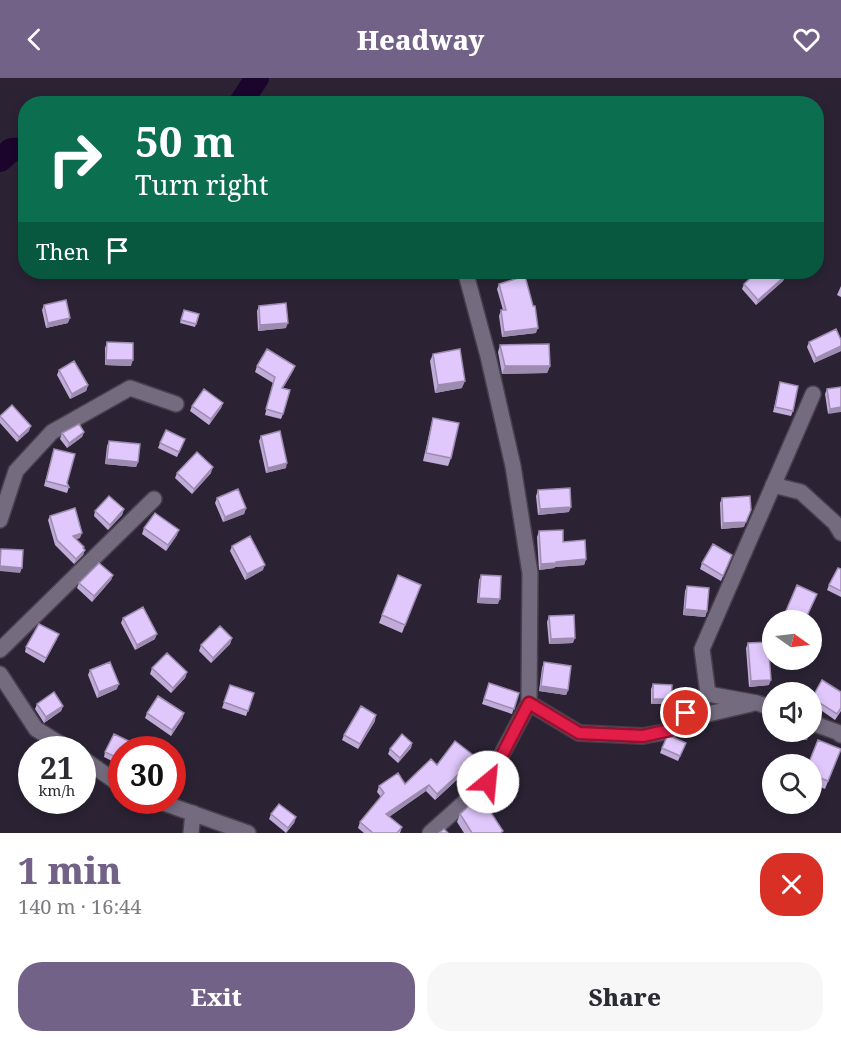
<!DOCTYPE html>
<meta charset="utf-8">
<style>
body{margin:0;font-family:"Noto Serif",serif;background:#f7f7f7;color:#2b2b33;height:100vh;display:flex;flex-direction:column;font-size:22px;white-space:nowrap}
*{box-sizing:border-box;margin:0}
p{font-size:20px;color:#7c7c81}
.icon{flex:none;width:33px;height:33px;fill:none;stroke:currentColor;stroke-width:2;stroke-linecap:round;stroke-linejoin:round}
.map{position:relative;height:755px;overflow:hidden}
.drawer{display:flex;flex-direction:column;background:#fff;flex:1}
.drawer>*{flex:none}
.hud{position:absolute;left:18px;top:18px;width:806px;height:183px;border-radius:24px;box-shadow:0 3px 9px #0003;background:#0b6e4f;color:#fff;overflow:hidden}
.needle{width:39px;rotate:104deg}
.fabs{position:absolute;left:762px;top:532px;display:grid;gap:12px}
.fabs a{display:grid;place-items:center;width:60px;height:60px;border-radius:50%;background:#fff;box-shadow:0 3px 9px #0003;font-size:30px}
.speed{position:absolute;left:18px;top:658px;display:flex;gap:12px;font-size:30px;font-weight:700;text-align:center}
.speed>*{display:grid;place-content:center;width:78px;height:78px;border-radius:50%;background:#fff;box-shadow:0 3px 9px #0003;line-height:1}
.speed small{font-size:15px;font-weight:400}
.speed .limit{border:9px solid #d22;background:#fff;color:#111}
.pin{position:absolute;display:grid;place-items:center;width:51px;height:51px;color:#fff;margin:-26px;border:3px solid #fff;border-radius:50%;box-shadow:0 2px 6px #0007}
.me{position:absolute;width:66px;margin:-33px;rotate:28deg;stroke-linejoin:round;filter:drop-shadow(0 0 4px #0008)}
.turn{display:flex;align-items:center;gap:21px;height:126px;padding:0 18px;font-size:27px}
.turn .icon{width:78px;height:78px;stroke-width:2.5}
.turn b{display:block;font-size:42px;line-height:51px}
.then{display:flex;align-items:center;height:57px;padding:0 18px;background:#0003;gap:12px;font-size:22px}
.round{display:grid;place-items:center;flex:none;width:63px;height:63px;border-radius:24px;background:#f7f7f7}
.headline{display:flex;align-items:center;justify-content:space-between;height:102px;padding:0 18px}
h1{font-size:36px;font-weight:800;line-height:45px;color:#726287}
.action{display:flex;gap:12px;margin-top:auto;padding:12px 18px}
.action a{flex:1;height:69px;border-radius:24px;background:#726287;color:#fff;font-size:24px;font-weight:800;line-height:69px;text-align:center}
.action a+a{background:#f7f7f7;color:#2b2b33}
header{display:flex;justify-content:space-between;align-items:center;height:78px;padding:0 18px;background:#726287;color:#fff;font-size:27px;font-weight:800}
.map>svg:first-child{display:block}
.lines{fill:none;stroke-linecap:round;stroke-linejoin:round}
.river{stroke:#1b052d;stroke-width:24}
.minor-casing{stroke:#47404e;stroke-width:18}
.minor{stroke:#746b7f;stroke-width:15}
.wall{fill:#c1abd9}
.shaded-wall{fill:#9d8bb0}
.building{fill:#e0c7fc;stroke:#9d8bb0;stroke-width:1.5}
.route-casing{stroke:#92132f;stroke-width:15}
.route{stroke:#e11d48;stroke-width:10}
</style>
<header><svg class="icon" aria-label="back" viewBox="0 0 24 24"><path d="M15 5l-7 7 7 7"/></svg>Headway<svg class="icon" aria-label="heart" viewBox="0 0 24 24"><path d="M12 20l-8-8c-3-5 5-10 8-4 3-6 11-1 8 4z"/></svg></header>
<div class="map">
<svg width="841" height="755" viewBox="0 0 841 755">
<rect width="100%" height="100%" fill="#2b2334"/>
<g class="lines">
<path class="river" d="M 240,26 L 257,0
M 0,82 L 11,72 L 26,71"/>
<defs>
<path id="minor" d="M 773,407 L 801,414 L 835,445 L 841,455
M 0,442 L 16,393 L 52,354 L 130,310 L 176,326
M 0,572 L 154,421
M 0,596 L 36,651 L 70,672
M 529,625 L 579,655 L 643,658 L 670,653 L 678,641 L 686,635 L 708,636 L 751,626
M 772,630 L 757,625 L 708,616 L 702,571 L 813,316
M 812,645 L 837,654 L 841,657
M 82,680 L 122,708
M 158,723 L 248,755
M 191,755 L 193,735
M 430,755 L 487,704 L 529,625 L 530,495 L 513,388 L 488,278 L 466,196"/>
</defs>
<use href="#minor" class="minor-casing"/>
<use href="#minor" class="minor"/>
</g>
<path class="wall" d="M 785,198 L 783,203 L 756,227 L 742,211 L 744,206 Z
M 499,206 L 533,228 L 536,255 L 502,259 L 499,238 L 501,232 L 503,232 L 497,211 Z
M 841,208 L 841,219 L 837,217 Z
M 44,227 L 68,245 L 46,250 L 42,232 Z
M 259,228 L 286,250 L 258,253 L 257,233 Z
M 184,232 L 199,236 L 195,249 L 180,245 Z
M 841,262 L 841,273 L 814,285 L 807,269 L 809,264 Z
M 107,264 L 131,288 L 105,287 L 105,270 Z
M 500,267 L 550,288 L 547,295 L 502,296 L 498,274 Z
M 433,276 L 462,310 L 435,315 L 430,283 Z
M 257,288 L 295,288 L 293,293 L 283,310 L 283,336 L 281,341 L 265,337 L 273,305 L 255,294 Z
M 59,292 L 88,307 L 86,313 L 70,321 L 57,297 Z
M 780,304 L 793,333 L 791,338 L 773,334 Z
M 841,309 L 828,336 L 825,316 L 827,311 Z
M 223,325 L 221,330 L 209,347 L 190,333 L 192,328 Z
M 0,338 L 29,353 L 17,364 L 0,345 Z
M 433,340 L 451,380 L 448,388 L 423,383 L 431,348 Z
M 84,354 L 82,359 L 67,370 L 60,361 L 62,355 Z
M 261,358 L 286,390 L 266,395 L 259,363 Z
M 109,363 L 138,384 L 136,389 L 105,386 L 107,368 Z
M 160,365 L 183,366 L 177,379 L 158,370 Z
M 54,371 L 69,409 L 67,415 L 44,408 Z
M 177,395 L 211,395 L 192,416 L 175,400 Z
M 538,412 L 569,434 L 538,437 L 536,418 Z
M 217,420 L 246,430 L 244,436 L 223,444 L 215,425 Z
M 722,420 L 744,449 L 721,451 L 720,425 Z
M 124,431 L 122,437 L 108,452 L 94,438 L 95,433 Z
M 50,438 L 80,460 L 76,461 L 85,472 L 83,477 L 74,486 L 55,467 L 48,442 Z
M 144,450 L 177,457 L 166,473 L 142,456 Z
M 539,453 L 563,464 L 586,481 L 584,487 L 555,489 L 554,490 L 539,492 L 537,459 Z
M 232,468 L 263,492 L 245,502 L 230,473 Z
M 732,477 L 721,503 L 700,491 L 702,485 Z
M 841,491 L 841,519 L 827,512 L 829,507 Z
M 113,497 L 111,502 L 92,524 L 77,510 L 79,505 Z
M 481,497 L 498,526 L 477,525 L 479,502 Z
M 421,507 L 402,555 L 379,545 L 382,537 Z
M 797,507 L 817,516 L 805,543 L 794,543 L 784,539 Z
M 687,508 L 707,533 L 705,539 L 683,537 L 685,513 Z
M 549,538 L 573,565 L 549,566 L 547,544 Z
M 123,540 L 155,561 L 135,572 L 121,545 Z
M 232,560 L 230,566 L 211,585 L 199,573 L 201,567 Z
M 57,561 L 44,585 L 25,574 L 26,569 Z
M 748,565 L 769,607 L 749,609 L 746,570 Z
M 544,584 L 568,612 L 566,617 L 539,613 L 542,590 Z
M 152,590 L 187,594 L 185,600 L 171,615 L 150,596 Z
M 90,592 L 117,611 L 97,620 L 88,597 Z
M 489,605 L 519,615 L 512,636 L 482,626 Z
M 653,606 L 669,626 L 651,626 L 651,611 Z
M 230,607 L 254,615 L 246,638 L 222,630 Z
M 841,614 L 841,633 L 835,642 L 812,626 L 812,619 Z
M 37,626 L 63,628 L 61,633 L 44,645 L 35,631 Z
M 147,635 L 184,635 L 182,641 L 171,658 L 145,640 Z
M 375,643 L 358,671 L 342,662 L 344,657 Z
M 412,665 L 411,670 L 398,685 L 388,676 L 390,671 Z
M 686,665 L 678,683 L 660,675 L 662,670 Z
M 841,671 L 825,711 L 812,706 L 812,687 Z
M 122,672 L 122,688 L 104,679 L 105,674 Z
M 482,684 L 480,690 L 469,704 L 461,698 L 435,722 L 426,713 L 389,739 L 402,749 L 400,755 L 364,755 L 358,750 L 360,744 L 381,719 L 377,714 L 379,708 L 405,706 L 437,687 Z
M 271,736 L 296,739 L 294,745 L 286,755 L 269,741 Z
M 460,736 L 502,755 L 464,755 L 457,744 Z"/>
<path class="shaded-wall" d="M 785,198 L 783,203 L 756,227 L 758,222 Z
M 70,240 L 68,245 L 46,250 L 48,245 Z
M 288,245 L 286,250 L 258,253 L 260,247 Z
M 538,250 L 536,255 L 502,259 L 504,254 Z
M 841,268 L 841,273 L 814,285 L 816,280 Z
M 106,282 L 133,282 L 131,288 L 105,287 Z
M 295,288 L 293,293 L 280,315 L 282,310 Z
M 505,288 L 550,288 L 547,295 L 502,296 Z
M 465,303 L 462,310 L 435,315 L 438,307 Z
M 88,307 L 86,313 L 70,321 L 72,316 Z
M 223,325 L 221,330 L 209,347 L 211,341 Z
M 841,329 L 841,334 L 828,336 L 830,331 Z
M 31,348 L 29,353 L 17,364 L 19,359 Z
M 84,354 L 82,359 L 67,370 L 69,365 Z
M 107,381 L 138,384 L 136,389 L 105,386 Z
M 287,385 L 286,390 L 266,395 L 268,390 Z
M 213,389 L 211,395 L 192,416 L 194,411 Z
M 571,429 L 569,434 L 538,437 L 540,431 Z
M 246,430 L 244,436 L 223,444 L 225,439 Z
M 124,431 L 122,437 L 108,452 L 110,447 Z
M 751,432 L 744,449 L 721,451 L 723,445 Z
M 179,452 L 177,457 L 166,473 L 168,467 Z
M 82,455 L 80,460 L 71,462 L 73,458 Z
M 85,472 L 83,477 L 74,486 L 76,481 Z
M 586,481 L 584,487 L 555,489 L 554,490 L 539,492 L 541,486 L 556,484 Z
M 265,487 L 263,492 L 245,502 L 247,496 Z
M 0,488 L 22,490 L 20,495 L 0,493 Z
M 113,497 L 111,502 L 92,524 L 94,518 Z
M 479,520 L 500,521 L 498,526 L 477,525 Z
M 685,531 L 707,533 L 705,539 L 683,537 Z
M 157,556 L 155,561 L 135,572 L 137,567 Z
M 232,560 L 230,566 L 211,585 L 213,580 Z
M 575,560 L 573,565 L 549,566 L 551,561 Z
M 187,594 L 185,600 L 171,615 L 173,610 Z
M 771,602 L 769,607 L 749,609 L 751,603 Z
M 119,606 L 117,611 L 97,620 L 99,614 Z
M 541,608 L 568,612 L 566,617 L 539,613 Z
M 653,621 L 671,621 L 669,626 L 651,626 Z
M 63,628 L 61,633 L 44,645 L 46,639 Z
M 184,635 L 182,641 L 171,658 L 172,652 Z
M 376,637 L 375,643 L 358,671 L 360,666 Z
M 786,656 L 809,656 L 807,662 L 784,662 Z
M 412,665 L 411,670 L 398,685 L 400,680 Z
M 482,684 L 480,690 L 469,704 L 471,698 Z
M 463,692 L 461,698 L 435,722 L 437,716 Z
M 429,707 L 426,713 L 384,742 L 386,736 Z
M 296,739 L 294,745 L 286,755 L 288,750 Z"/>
<path class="building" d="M 757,194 L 781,194 L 785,198 L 758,222 L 744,206 Z
M 525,198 L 533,228 L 535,228 L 538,250 L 504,254 L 501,232 L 506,232 L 499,206 Z
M 66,222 L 70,240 L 48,245 L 44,227 Z
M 286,225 L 288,245 L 260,247 L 259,228 Z
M 184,232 L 199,236 L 196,246 L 181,242 Z
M 836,251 L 841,262 L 841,268 L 816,280 L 809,264 Z
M 107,264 L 133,265 L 133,282 L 106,282 Z
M 549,266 L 550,288 L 505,288 L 500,267 Z
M 267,271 L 295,288 L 282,310 L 290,312 L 283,336 L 266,331 L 275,299 L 257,288 Z
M 460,271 L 465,303 L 438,307 L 433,276 Z
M 74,283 L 88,307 L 72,316 L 59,292 Z
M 780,304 L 798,308 L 793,333 L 775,329 Z
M 841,309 L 841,329 L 830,331 L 827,311 Z
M 204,311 L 223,325 L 211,341 L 192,328 Z
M 12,327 L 31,348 L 19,359 L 0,338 Z
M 433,340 L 459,345 L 451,380 L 426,375 Z
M 79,346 L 84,354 L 69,365 L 62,355 Z
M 166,352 L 185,361 L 179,374 L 160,365 Z
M 280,353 L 287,385 L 268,390 L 261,358 Z
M 109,363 L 140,366 L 138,384 L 107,381 Z
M 54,371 L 75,376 L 67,405 L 69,409 L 46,403 Z
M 197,374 L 213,389 L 194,411 L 177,395 Z
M 570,410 L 571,429 L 540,431 L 538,412 Z
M 238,411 L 246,430 L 225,439 L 217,420 Z
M 109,418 L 124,431 L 110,447 L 95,433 Z
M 750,418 L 751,432 L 746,444 L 723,445 L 722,420 Z
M 75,430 L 82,455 L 73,458 L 84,469 L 83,470 L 85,472 L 76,481 L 57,462 L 50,438 Z
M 155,435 L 179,452 L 168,467 L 144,450 Z
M 563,452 L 563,464 L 585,462 L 586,481 L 556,484 L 556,485 L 541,486 L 539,453 Z
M 250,458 L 265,487 L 247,496 L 232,468 Z
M 713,466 L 732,477 L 723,498 L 702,485 Z
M 1,471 L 23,472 L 22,490 L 0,488 Z
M 99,485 L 113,497 L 94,518 L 79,505 Z
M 838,490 L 841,491 L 841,513 L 829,507 Z
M 398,497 L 421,507 L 405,547 L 382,537 Z
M 481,497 L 501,498 L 500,521 L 479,520 Z
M 797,507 L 817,516 L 805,542 L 786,533 Z
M 687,508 L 709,510 L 707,533 L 685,531 Z
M 143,529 L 157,556 L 137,567 L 123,540 Z
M 574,537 L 575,560 L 551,561 L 549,538 Z
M 39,546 L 59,556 L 46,580 L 26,569 Z
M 220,548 L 232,560 L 213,580 L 201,567 Z
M 768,564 L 771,602 L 751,603 L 748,565 Z
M 167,575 L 187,594 L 173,610 L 152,590 Z
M 110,584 L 119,606 L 99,614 L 90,592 Z
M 544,584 L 571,588 L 568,612 L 541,608 Z
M 822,602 L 841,614 L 841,630 L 837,636 L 812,620 Z
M 489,605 L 519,615 L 514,631 L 484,621 Z
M 653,606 L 672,607 L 671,621 L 653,621 Z
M 230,607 L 254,615 L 248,633 L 224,624 Z
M 54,614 L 63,628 L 46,639 L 37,626 Z
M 158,618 L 184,635 L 172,652 L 147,635 Z
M 361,628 L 376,637 L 360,666 L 344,657 Z
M 786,654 L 809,654 L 809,656 L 786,656 Z
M 114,656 L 139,668 L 138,669 L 144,672 L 122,672 L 122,682 L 105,674 Z
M 402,656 L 412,665 L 400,680 L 390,671 Z
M 670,658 L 686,665 L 680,678 L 662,670 L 667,659 Z
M 818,662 L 841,671 L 828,703 L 812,697 L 812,687 L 808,687 Z
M 455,663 L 482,684 L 471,698 L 463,692 L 437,716 L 429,707 L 386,736 L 402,749 L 397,755 L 373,755 L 360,744 L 384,715 L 379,708 L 398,695 L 405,706 L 431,681 L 437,687 Z
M 480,718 L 503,753 L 500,755 L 472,755 L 460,736 Z
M 279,726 L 296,739 L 288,750 L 271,736 Z
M 444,751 L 448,755 L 439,755 Z"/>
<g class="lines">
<defs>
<path id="route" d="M 488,704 L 529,625 L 579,655 L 643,658 L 670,652 L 678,641 L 686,635"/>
</defs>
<use href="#route" class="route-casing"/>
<use href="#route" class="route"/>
</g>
</svg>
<div class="fabs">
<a><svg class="needle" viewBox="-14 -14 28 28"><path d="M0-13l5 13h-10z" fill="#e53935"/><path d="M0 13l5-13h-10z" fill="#7c7c81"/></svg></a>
<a><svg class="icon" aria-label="sound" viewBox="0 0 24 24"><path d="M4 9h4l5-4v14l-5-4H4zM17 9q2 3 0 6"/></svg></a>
<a><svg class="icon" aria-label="search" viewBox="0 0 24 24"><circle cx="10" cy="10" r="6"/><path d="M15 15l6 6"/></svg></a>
</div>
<div class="speed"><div>21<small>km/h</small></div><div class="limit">30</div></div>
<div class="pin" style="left:686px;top:635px;background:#d93025"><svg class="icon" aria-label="arrive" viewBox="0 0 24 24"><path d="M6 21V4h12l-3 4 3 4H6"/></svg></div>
<svg class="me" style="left:488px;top:704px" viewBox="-20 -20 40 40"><circle r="19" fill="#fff"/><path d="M0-13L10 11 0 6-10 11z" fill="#e11d48"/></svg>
<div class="hud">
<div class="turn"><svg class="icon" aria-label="right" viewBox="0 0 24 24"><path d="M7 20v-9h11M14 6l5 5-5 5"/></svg><div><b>50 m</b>Turn right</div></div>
<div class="then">Then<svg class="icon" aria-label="arrive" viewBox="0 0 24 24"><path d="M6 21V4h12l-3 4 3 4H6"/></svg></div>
</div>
</div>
<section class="drawer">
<div class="headline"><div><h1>1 min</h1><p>140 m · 16:44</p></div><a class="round" style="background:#d93025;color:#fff"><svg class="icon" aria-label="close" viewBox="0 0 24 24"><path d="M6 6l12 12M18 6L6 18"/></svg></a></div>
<div class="action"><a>Exit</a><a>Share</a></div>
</section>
